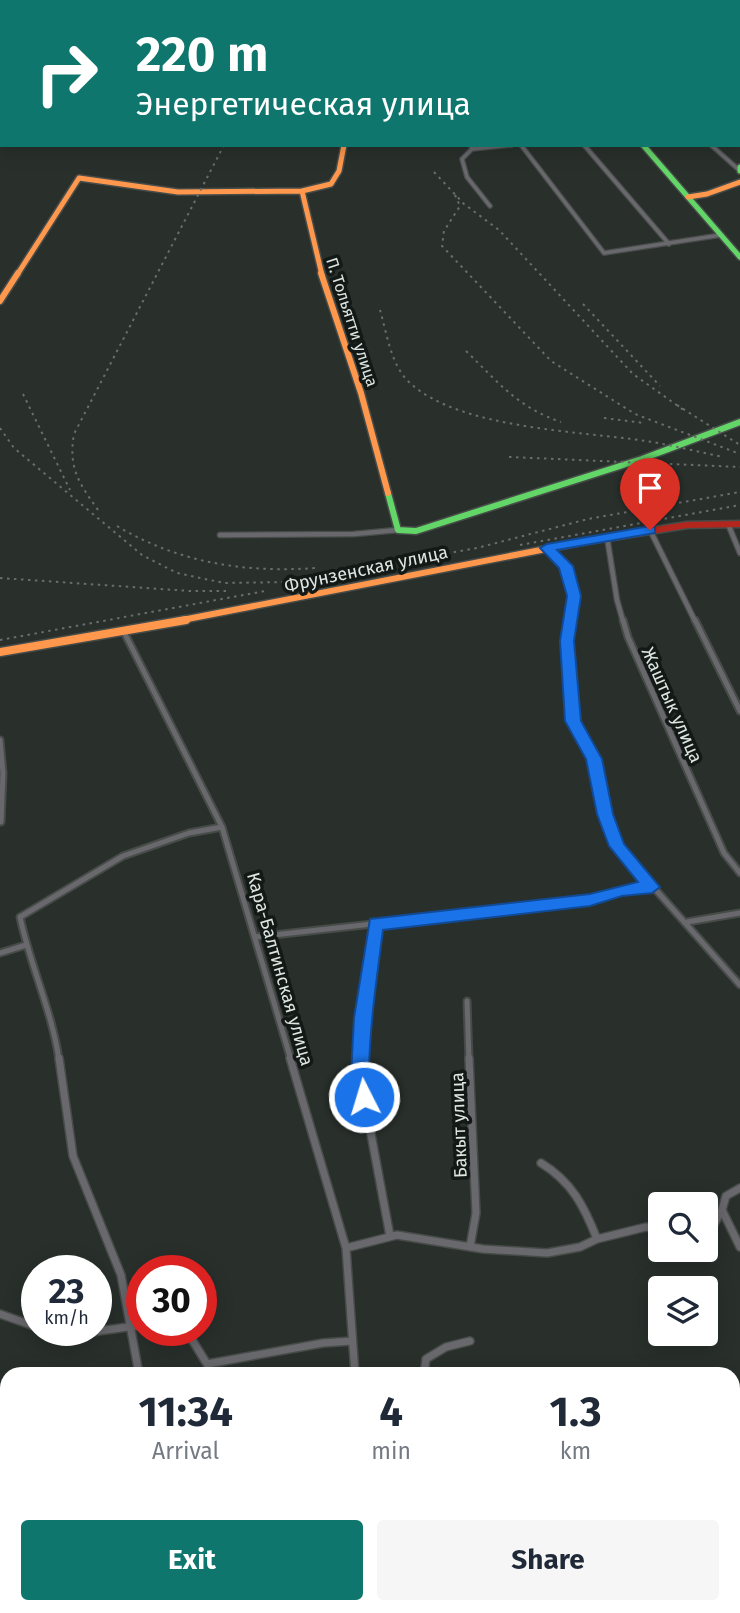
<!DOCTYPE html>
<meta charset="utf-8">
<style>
body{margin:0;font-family:"Fira Sans",sans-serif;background:#f6f6f7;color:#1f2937;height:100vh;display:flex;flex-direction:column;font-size:26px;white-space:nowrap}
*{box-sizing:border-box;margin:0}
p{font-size:23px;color:#747a83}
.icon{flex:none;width:38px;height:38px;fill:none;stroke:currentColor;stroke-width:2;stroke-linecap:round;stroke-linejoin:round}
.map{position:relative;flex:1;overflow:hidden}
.sheet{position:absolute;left:0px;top:1367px;width:740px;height:247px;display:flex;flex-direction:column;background:#fff;border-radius:21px 21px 0 0;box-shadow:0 4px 18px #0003}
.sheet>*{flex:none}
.banner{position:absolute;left:0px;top:0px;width:740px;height:147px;box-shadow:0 4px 18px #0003;background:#0f766e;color:#fff;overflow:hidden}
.fabs{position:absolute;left:648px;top:1192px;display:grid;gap:14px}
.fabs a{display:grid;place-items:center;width:70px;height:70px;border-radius:7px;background:#fff;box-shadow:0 4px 18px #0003;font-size:35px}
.speed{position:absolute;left:21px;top:1255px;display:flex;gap:14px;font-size:35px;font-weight:700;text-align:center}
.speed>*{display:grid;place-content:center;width:91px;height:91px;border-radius:50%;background:#fff;box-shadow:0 4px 18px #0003;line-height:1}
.speed small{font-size:18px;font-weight:400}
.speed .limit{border:10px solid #d22;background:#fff;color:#111}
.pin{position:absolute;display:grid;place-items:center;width:60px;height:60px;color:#fff;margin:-72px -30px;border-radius:50% 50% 50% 0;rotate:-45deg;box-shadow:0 0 7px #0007}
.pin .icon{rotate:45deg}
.me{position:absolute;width:77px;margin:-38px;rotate:355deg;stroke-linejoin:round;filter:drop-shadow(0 0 5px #0008)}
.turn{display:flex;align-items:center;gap:24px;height:147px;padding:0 21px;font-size:32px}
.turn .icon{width:91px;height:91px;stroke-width:2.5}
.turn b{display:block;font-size:49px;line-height:60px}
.eta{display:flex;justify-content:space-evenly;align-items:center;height:119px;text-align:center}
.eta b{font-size:42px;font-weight:700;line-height:49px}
.button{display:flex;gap:14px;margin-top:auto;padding:14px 21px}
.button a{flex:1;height:80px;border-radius:7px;background:#0f766e;color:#fff;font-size:28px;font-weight:700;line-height:80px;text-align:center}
.button a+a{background:#f6f6f7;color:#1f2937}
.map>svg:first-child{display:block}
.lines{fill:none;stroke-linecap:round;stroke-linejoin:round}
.street-far3-casing{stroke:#474c49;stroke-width:6}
.street-far2-casing{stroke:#474c49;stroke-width:7}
.street-far1-casing{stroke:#474c49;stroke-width:9}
.street-casing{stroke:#474c49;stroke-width:10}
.fast-far1-casing{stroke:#474c49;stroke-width:8}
.fast-casing{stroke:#474c49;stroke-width:9}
.slow-far2-casing{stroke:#474c49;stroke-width:8}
.slow-far1-casing{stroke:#474c49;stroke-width:9}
.slow-casing{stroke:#474c49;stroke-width:11}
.jam-far1-casing{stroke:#474c49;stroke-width:9}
.jam-casing{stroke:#474c49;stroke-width:14}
.street-far3{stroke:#68686d;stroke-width:3.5}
.street-far2{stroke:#68686d;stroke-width:4.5}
.street-far1{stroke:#68686d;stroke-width:5}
.street{stroke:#68686d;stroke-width:7}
.fast-far1{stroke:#63d668;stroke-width:5}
.fast{stroke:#63d668;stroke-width:6}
.slow-far2{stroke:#ff974d;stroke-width:5}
.slow-far1{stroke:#ff974d;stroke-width:6}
.slow{stroke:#ff974d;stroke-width:8}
.jam-far1{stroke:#b3261e;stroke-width:6}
.jam{stroke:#b3261e;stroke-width:10}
.rail{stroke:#6a6d6d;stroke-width:2;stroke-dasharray:2.5 4.5;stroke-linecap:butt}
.route{fill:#1a73e8;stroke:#114b97;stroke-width:2}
.labels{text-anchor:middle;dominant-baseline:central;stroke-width:7;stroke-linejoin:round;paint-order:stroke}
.far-street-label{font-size:16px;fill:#dee6e2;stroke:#131916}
.street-label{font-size:18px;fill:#dee6e2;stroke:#131916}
</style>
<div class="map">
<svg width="740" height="1613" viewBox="0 0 740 1613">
<rect width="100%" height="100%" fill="#29302c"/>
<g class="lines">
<defs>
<path id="street-far3" d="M 465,0 L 467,2
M 659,0 L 661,2
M 494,2 L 510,0
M 738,121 L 740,123
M 471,145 L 472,149 L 462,159 L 467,177 L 490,206
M 521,145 L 604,253 L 721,235
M 584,145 L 669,244
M 711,145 L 738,169
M 472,149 L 511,145"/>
<path id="street-far2" d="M 728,524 L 740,553
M 650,530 L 695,621
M 220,535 L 354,534 L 398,530
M 607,537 L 617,600 L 623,621
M 546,548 C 574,573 576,585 570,621"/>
<path id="street-far1" d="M 570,620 L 567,641 L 573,721 L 594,759 L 605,814 L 617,846 L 740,985
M 623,620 L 628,637 L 724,853 L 740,873
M 695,620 L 740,711
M 124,632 L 222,827 L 291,1060
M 0,740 L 3,773 L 1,822
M 687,922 L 740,913
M 255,937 L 590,900 L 622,890 L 652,887
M 0,953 L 26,945
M 467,1001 L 469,1060
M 59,1060 C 52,1011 30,965 20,917 L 123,856 L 189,833 L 222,827
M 361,1060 L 363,1018 L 376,924"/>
<path id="street" d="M 59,1058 L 73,1156 L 121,1275 L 139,1374
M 290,1058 L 346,1248 L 355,1374
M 361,1058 L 360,1075 L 390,1236
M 469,1058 L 476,1213 L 470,1247
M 541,1163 C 572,1182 584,1206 597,1239
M 722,1210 L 740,1247
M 705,1240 L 722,1210 L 726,1196 L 740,1188
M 346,1248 L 397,1235 L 483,1249 L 547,1253 L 580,1247 L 597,1239 L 646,1227 L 660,1228
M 0,1314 L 37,1327
M 45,1330 L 63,1336 L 142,1325
M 186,1330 L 207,1364 L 323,1343 L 352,1341
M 424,1374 L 426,1359 L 446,1347 L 470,1341
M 0,1448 L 7,1444
M 99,1606 L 101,1613
M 201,1606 L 202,1613
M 380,1606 L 384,1613
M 127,1613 L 166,1606"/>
<path id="fast-far1" d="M 643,145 L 740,257
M 740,167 L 740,171"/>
<path id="fast" d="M 388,493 L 398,530 L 416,531 L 642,459 L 740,422"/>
<path id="slow-far2" d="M 594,2 L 610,0
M 688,197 L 707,194 L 740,182
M 17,275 L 79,178 L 178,192 L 302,191
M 322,275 L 302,191 L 331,184 L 339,171 L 344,145"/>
<path id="slow-far1" d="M 321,273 L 361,393 L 388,493
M 0,301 L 18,273
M 177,621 L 587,541"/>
<path id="slow" d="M 0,652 L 186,620"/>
<path id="jam-far1" d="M 587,541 L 687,525 L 740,524"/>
<path id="jam" d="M 733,1487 L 740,1485
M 418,1613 L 433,1606"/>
</defs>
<use href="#street-far3" class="street-far3-casing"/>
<use href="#street-far2" class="street-far2-casing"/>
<use href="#street-far1" class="street-far1-casing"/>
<use href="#street" class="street-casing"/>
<use href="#fast-far1" class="fast-far1-casing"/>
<use href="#fast" class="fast-casing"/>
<use href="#slow-far2" class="slow-far2-casing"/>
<use href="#slow-far1" class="slow-far1-casing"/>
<use href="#slow" class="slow-casing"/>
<use href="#jam-far1" class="jam-far1-casing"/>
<use href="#jam" class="jam-casing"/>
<use href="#street-far3" class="street-far3"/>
<use href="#street-far2" class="street-far2"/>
<use href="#street-far1" class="street-far1"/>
<use href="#street" class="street"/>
<use href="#fast-far1" class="fast-far1"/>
<use href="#fast" class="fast"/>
<use href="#slow-far2" class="slow-far2"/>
<use href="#slow-far1" class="slow-far1"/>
<use href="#slow" class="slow"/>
<use href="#jam-far1" class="jam-far1"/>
<use href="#jam" class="jam"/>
<path class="rail" d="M 434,172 L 464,204 L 499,230 L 633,374 L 685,411
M 455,195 L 460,206 L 444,231 L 442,246 L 551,361 L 635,414 L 740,454
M 583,304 L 660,386
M 380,310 C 387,334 391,366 410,383 C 460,429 580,431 646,441 C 672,445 698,452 724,457
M 466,351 C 498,382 517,407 561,422
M 23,394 L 70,490
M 677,405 L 740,445
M 604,418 L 644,423
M 0,428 L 14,448 L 142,555 L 177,573 L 224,583 L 290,582 L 477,548 L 588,519 L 740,492
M 509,457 L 740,467
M 98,510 C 79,483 68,468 74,434 L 224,145
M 117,526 C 179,563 245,573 316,568
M 520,545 L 740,505
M 0,578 L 190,591 L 227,591
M 0,640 L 265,591"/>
</g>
<path class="route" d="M 650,526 L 655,527 L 655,533 L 557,550 L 573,566 L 581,596 L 574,641 L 581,721 L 602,759 L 613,814 L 624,844 L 660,887 L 652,893 L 622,896 L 590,906 L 383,930 C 377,977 370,1023 369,1070 C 369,1081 375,1092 370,1102 L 364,1104 L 357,1102 L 351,1075 L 354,1018 L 370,919 L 590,894 L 638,882 L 609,846 L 597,814 L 586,759 L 565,721 L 560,641 L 567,596 L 559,568 L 540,548 L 547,544 Z"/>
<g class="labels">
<g class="far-street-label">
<text transform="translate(352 322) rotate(72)">П. Тольятти улица</text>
</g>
<g class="street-label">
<text transform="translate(366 569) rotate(-12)">Фрунзенская улица</text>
<text transform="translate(672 705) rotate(66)">Жаштык улица</text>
<text transform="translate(280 969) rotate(74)">Кара-Балтинская улица</text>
<text transform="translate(459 1125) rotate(-92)">Бакыт улица</text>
</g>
</g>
</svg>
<div class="fabs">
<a><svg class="icon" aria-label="search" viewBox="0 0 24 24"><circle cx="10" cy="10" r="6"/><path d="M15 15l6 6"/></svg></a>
<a><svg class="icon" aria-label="layers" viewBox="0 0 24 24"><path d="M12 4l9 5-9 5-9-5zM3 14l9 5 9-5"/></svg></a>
</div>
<div class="speed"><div>23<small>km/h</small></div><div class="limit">30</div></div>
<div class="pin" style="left:650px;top:530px;background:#d93025"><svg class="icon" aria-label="arrive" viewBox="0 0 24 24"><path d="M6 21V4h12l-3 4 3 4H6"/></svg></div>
<svg class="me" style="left:364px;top:1097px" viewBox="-20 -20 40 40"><circle r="17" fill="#1a73e8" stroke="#fff" stroke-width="3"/><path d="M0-11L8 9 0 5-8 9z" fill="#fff"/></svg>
<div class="banner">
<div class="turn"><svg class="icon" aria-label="right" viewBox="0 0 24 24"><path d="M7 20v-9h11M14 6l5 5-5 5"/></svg><div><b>220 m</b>Энергетическая улица</div></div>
</div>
<section class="sheet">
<div class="eta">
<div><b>11:34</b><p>Arrival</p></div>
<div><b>4</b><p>min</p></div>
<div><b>1.3</b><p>km</p></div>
</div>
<div class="button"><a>Exit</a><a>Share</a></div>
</section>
</div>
